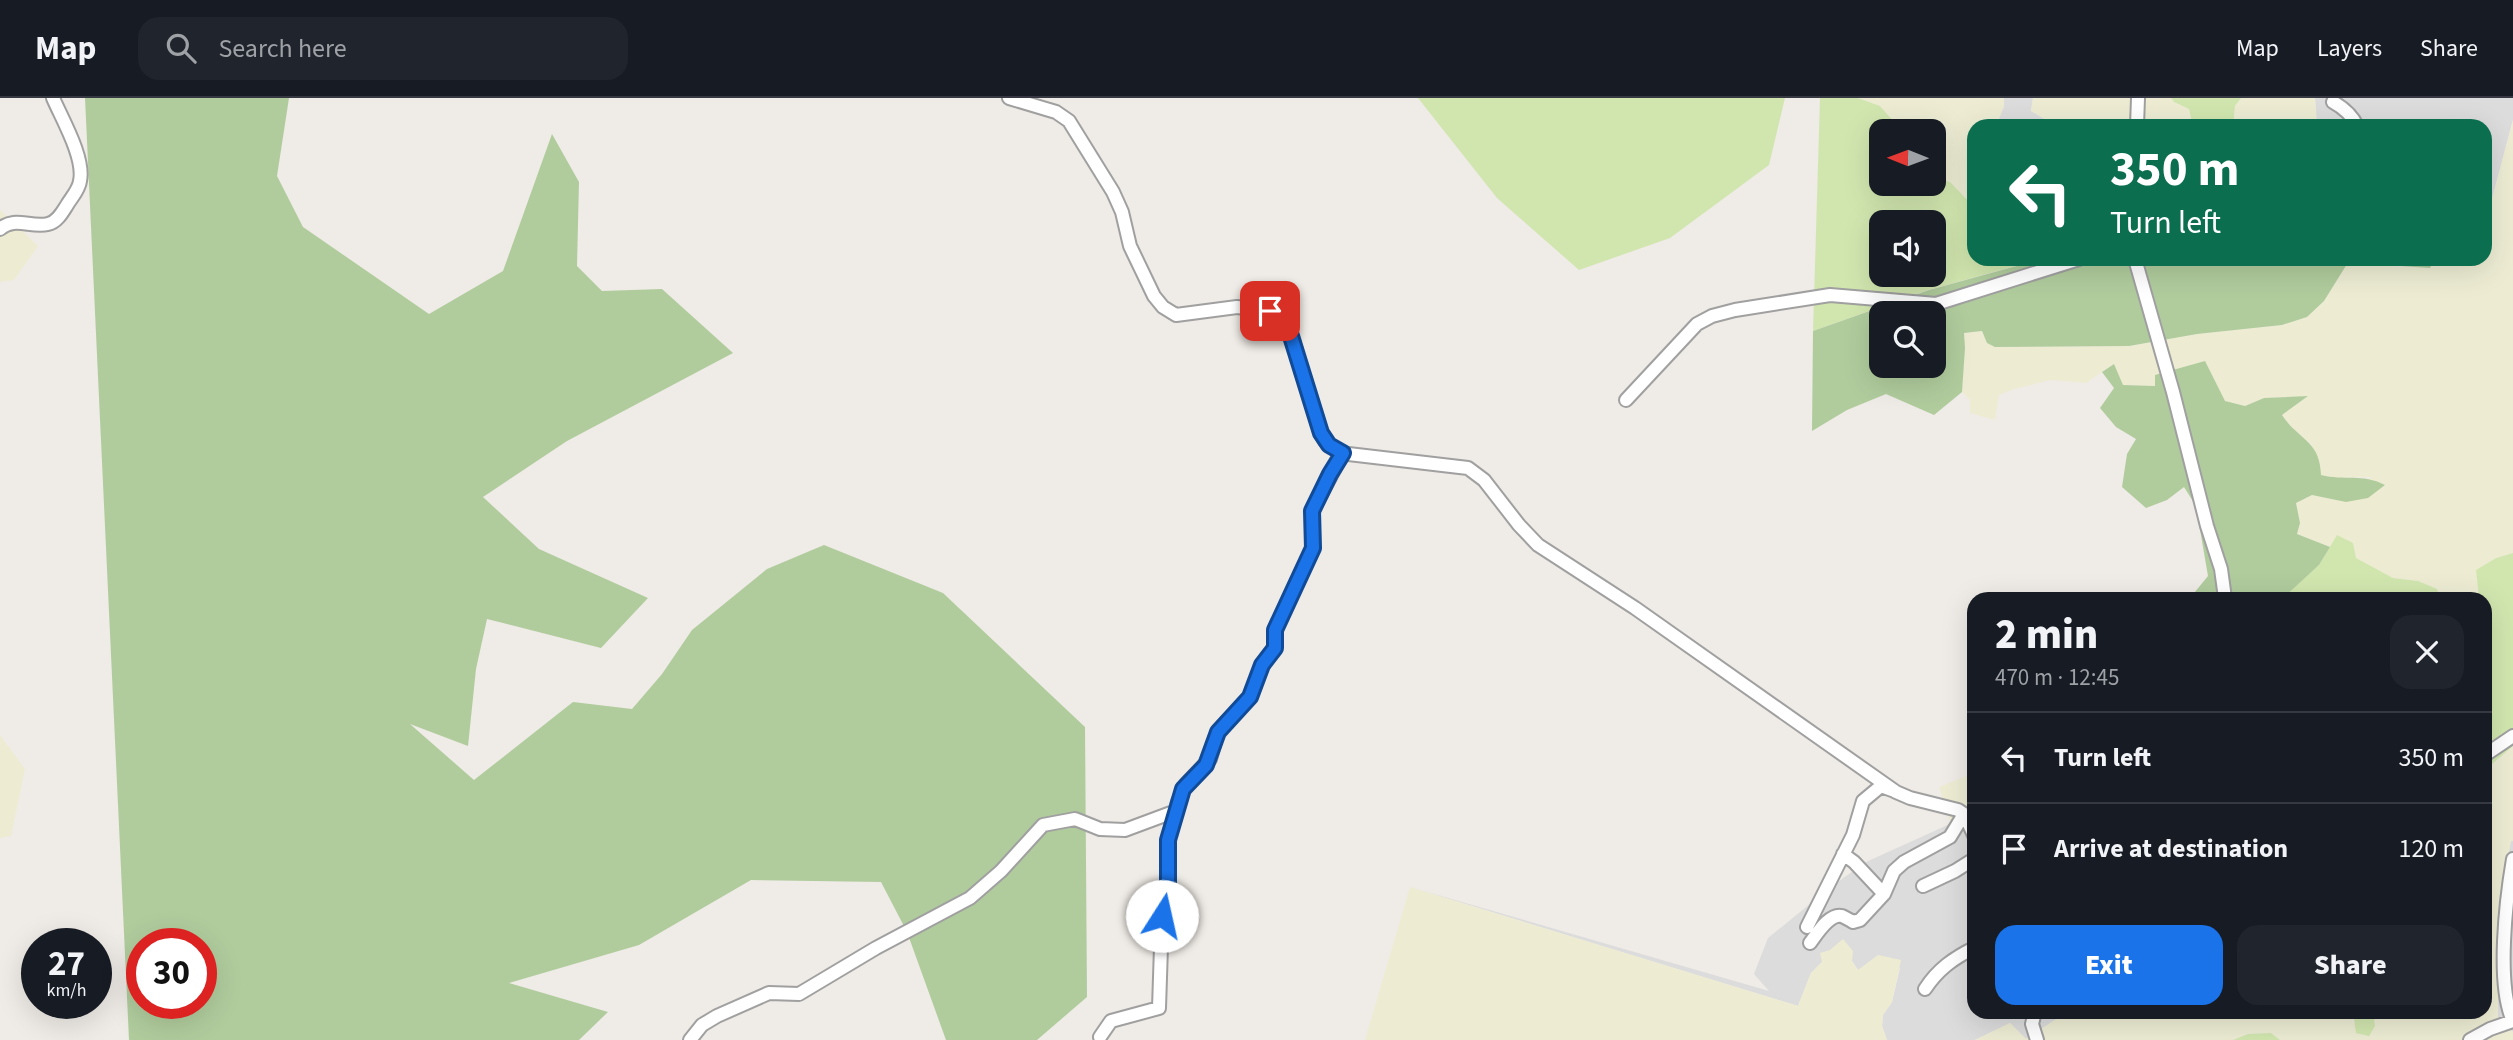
<!DOCTYPE html>
<meta charset="utf-8">
<style>
body{margin:0;font-family:"Source Sans 3",sans-serif;background:#20242c;color:#f1f3f6;height:100vh;display:flex;flex-direction:column;font-size:26px;white-space:nowrap}
*{box-sizing:border-box;margin:0}
p{font-size:23px;color:#9ea1a6}
.icon{flex:none;width:38px;height:38px;fill:none;stroke:currentColor;stroke-width:2;stroke-linecap:round;stroke-linejoin:round}
.map{position:relative;flex:1;overflow:hidden}
.side{position:absolute;left:1967px;top:494px;width:525px;height:427px;display:flex;flex-direction:column;background:#171b24;border-radius:21px;box-shadow:0 7px 28px #0002}
.side>*{flex:none}
.banner{position:absolute;left:1967px;top:21px;width:525px;height:147px;border-radius:21px;box-shadow:0 7px 28px #0002;background:#0b6e4f;color:#fff;overflow:hidden}
.needle{width:46px;rotate:271deg}
.fabs{position:absolute;left:1869px;top:21px;display:grid;gap:14px}
.fabs a{display:grid;place-items:center;width:77px;height:77px;border-radius:14px;background:#171b24;box-shadow:0 7px 28px #0002;font-size:35px}
.speed{position:absolute;left:21px;top:830px;display:flex;gap:14px;font-size:35px;font-weight:700;text-align:center}
.speed>*{display:grid;place-content:center;width:91px;height:91px;border-radius:50%;background:#171b24;box-shadow:0 7px 28px #0002;line-height:1}
.speed small{font-size:18px;font-weight:400}
.speed .limit{border:10px solid #d22;background:#fff;color:#111}
.pin{position:absolute;display:grid;place-items:center;width:60px;height:60px;color:#fff;margin:-30px;border-radius:14px;box-shadow:0 4px 10px #0006}
.me{position:absolute;width:77px;margin:-38px;rotate:10deg;stroke-linejoin:round;filter:drop-shadow(0 0 5px #0008)}
.turn{display:flex;align-items:center;gap:24px;height:147px;padding:0 28px;font-size:32px}
.turn .icon{width:91px;height:91px;stroke-width:2.5}
.turn b{display:block;font-size:49px;line-height:60px}
.round{display:grid;place-items:center;flex:none;width:74px;height:74px;border-radius:21px;background:#20242c}
.overview{display:flex;align-items:center;justify-content:space-between;height:119px;padding:0 28px}
h1{font-size:42px;font-weight:800;line-height:52px}
.action{display:flex;gap:14px;margin-top:auto;padding:14px 28px}
.action a{flex:1;height:80px;border-radius:21px;background:#1a73e8;color:#fff;font-size:28px;font-weight:800;line-height:80px;text-align:center}
.action a+a{background:#20242c;color:#f1f3f6}
ul{padding:0;list-style:none}
li{display:flex;align-items:center;gap:21px;height:91px;padding:0 28px;border-top:2px solid #363941}
li div{flex:1}
li b{display:block;font-size:26px}
li em{font-style:normal}
header{display:flex;align-items:center;gap:42px;box-sizing:border-box;height:98px;padding:0 35px;background:#171b24;border-bottom:2px solid #363941}
header strong{font-size:33px}
nav{display:flex;gap:38px;margin-inline-start:auto;font-size:24px}
.search{width:490px;height:63px;background:#20242c;display:flex;align-items:center;gap:18px;box-sizing:border-box;padding:0 24px;border-radius:21px;color:#9ea1a6;font-size:26px}
.map>svg:first-child{display:block}
.residential{fill:#dddcdc}
.farmland{fill:#edecd3}
.grass{fill:#d1e6af;fill-rule:evenodd}
.forest{fill:#b0cc9d;fill-rule:evenodd}
.lines{fill:none;stroke-linecap:round;stroke-linejoin:round}
.street-casing{stroke:#a0a0a0;stroke-width:16}
.street{stroke:#fff;stroke-width:12}
.route-casing{stroke:#114b97;stroke-width:18}
.route{stroke:#1a73e8;stroke-width:12}
</style>
<header>
<strong>Map</strong>
<div class="search"><svg class="icon" aria-label="search" viewBox="0 0 24 24"><circle cx="10" cy="10" r="6"/><path d="M15 15l6 6"/></svg>Search here</div>
<nav><a>Map</a><a>Layers</a><a>Share</a></nav>
</header>
<div class="map">
<svg width="2513" height="942" viewBox="0 0 2513 942">
<rect width="100%" height="100%" fill="#efebe6"/>
<path class="residential" d="M 2004,0 L 2033,0 L 2031,13 L 2056,28 L 1996,28 L 2004,8 Z
M 2315,0 L 2513,0 L 2513,22 L 2492,101 L 2485,109 L 2485,28 L 2317,28 Z
M 1974,715 L 1974,914 L 2067,914 L 2026,941 L 2010,925 L 1975,942 L 1887,942 L 1882,928 L 1883,917 L 1892,904 L 1900,870 L 1858,872 L 1852,863 L 1822,864 L 1811,875 L 1798,908 L 1410,789 L 1769,893 L 1754,876 L 1768,840 L 1832,788 L 1866,764 Z
M 2511,742 L 2513,743 L 2513,934 L 2498,923 L 2498,876 L 2505,774 Z"/>
<path class="farmland" d="M 1858,0 L 2004,0 L 2004,8 L 1996,28 L 1974,28 L 1974,109 L 1950,84 L 1934,80 L 1934,33 L 1902,33 L 1880,8 Z
M 2033,0 L 2171,0 L 2174,4 L 2189,11 L 2193,28 L 2056,28 L 2031,13 Z
M 2241,0 L 2315,0 L 2317,28 L 2233,28 L 2235,8 Z
M 2513,22 L 2513,455 L 2496,460 L 2477,472 L 2479,500 L 2440,500 L 2437,491 L 2418,483 L 2393,480 L 2373,471 L 2356,460 L 2338,437 L 2330,449 L 2297,436 L 2300,425 L 2296,405 L 2312,397 L 2346,403 L 2371,379 L 2331,380 L 2321,377 L 2311,346 L 2290,330 L 2282,317 L 2307,299 L 2264,300 L 2245,308 L 2155,288 L 2122,287 L 2113,266 L 2086,285 L 2051,282 L 2014,291 L 1999,297 L 1995,322 L 1970,315 L 1970,302 L 1962,294 L 1965,250 L 1963,235 L 1982,233 L 1995,249 L 2129,248 L 2197,236 L 2282,227 L 2307,219 L 2324,203 L 2347,166 L 2429,170 L 2435,161 L 2485,161 L 2485,109 L 2492,101 Z
M 0,112 L 38,148 L 14,182 L 0,184 Z
M 0,637 L 25,671 L 11,738 L 0,740 Z
M 2513,648 L 2513,743 L 2511,743 L 2505,774 L 2498,876 L 2498,922 L 2513,934 L 2513,942 L 2280,942 L 2271,935 L 2248,936 L 2233,942 L 1975,942 L 2010,925 L 2026,941 L 2067,914 L 2353,914 L 2353,925 L 2374,923 L 2378,916 L 2372,914 L 2485,914 L 2485,712 L 2492,698 L 2491,682 L 2485,672 Z
M 1974,675 L 1974,715 L 1951,725 L 1939,689 Z
M 1410,789 L 1798,908 L 1811,875 L 1822,864 L 1820,855 L 1830,852 L 1843,841 L 1853,853 L 1852,863 L 1858,872 L 1878,857 L 1901,862 L 1892,904 L 1883,917 L 1882,928 L 1887,942 L 1365,942 Z"/>
<path class="grass" d="M 1418,0 L 1785,0 L 1769,67 L 1670,140 L 1579,172 L 1497,100 Z
M 1820,0 L 1858,0 L 1880,8 L 1902,33 L 1881,33 L 1881,86 L 1934,86 L 1934,80 L 1950,84 L 1974,109 L 1974,161 L 2022,161 L 2027,165 L 1928,192 L 1813,233 ZM 1881,124 L 1934,124 L 1934,177 L 1881,177 Z
M 2171,0 L 2241,0 L 2235,8 L 2233,28 L 2193,28 L 2189,11 L 2174,4 Z
M 2337,437 L 2353,445 L 2356,460 L 2393,480 L 2418,483 L 2437,491 L 2440,500 L 2331,500 L 2322,498 L 2283,499 L 2319,467 Z
M 2513,455 L 2513,648 L 2485,672 L 2485,500 L 2479,500 L 2476,472 L 2496,460 Z
M 2353,914 L 2372,914 L 2379,916 L 2374,922 L 2375,928 L 2369,938 L 2356,935 Z
M 2271,935 L 2280,942 L 2233,942 L 2248,936 Z"/>
<path class="forest" d="M 85,0 L 289,0 L 277,78 L 303,129 L 429,216 L 503,173 L 552,36 L 579,84 L 577,168 L 602,193 L 662,191 L 733,255 L 567,343 L 483,399 L 539,451 L 648,500 L 601,550 L 487,521 L 476,571 L 468,648 L 410,626 L 474,682 L 573,604 L 632,611 L 662,576 L 692,532 L 767,471 L 824,447 L 943,495 L 1085,629 L 1087,899 L 1037,942 L 946,942 L 907,834 L 881,784 L 751,782 L 639,847 L 509,885 L 608,914 L 579,942 L 129,942 ZM 142,845 L 201,845 L 201,905 L 142,905 Z
M 2042,161 L 2435,161 L 2430,170 L 2371,166 L 2347,166 L 2324,203 L 2307,219 L 2282,227 L 2197,236 L 2129,248 L 1995,249 L 1987,245 L 1982,233 L 1964,235 L 1965,250 L 1962,294 L 1934,317 L 1886,296 L 1847,312 L 1812,333 L 1813,233 L 1929,192 ZM 1881,215 L 1934,215 L 1934,268 L 1881,268 Z
M 2205,263 L 2225,303 L 2245,308 L 2264,300 L 2308,298 L 2282,317 C 2299,343 2320,342 2321,377 C 2345,383 2362,375 2385,387 L 2368,400 L 2346,404 L 2312,397 L 2296,405 L 2300,425 L 2297,436 L 2330,449 L 2319,467 L 2283,500 L 2190,500 L 2208,478 L 2196,408 L 2184,389 L 2167,402 L 2146,410 L 2122,389 L 2127,356 L 2136,341 L 2116,329 L 2100,310 L 2114,290 L 2102,274 L 2114,266 L 2123,287 L 2155,288 L 2155,277 Z"/>
<g class="lines">
<defs>
<path id="street" d="M 1009,0 L 1056,14 L 1069,23 L 1113,94 L 1122,114 L 1130,148 L 1154,198 L 1163,209 L 1176,217 L 1237,209 L 1270,213 L 1281,217 L 1289,230 L 1321,335 L 1325,343 L 1340,355 L 1468,370 L 1484,382 L 1519,427 L 1538,447 L 1635,510 L 1896,694 L 1910,700 L 1958,712 L 1964,716 L 1974,737
M 2333,4 C 2344,10 2352,17 2357,28
M 2137,28 L 2138,0
M 0,131 C 14,118 31,130 48,126 C 57,124 62,115 67,107 C 71,100 79,92 80,83 C 85,60 62,21 53,0
M 2135,161 L 2173,294 L 2207,428 L 2221,471 L 2225,500
M 1626,302 L 1697,226 L 1712,218 L 1735,212 L 1830,197 L 1936,206 L 2079,161
M 2485,657 L 2513,638
M 1843,756 L 1854,764 L 1884,796
M 2513,761 C 2506,802 2496,886 2513,923
M 1923,788 L 1955,773 L 1974,761
M 1807,829 L 1853,737 L 1863,703 L 1881,688 L 1892,692
M 1810,845 C 1817,836 1829,815 1842,818 C 1846,820 1850,822 1853,824 L 1860,822 L 1884,796 L 1894,773 L 1904,764 L 1950,739 L 1964,716
M 1925,891 C 1938,871 1954,860 1974,850
M 2035,914 L 2032,926 L 2037,942
M 1100,939 L 1111,923 L 1159,910 L 1162,818 L 1168,799 L 1167,748 L 1178,704 L 1186,686 L 1210,661 L 1218,633 L 1250,599 L 1262,567 L 1275,550 L 1275,532 L 1313,450 L 1312,413 L 1343,355
M 690,942 L 702,927 L 717,918 L 769,895 L 799,896 L 876,850 L 970,800 L 1001,773 L 1043,727 L 1075,721 L 1100,731 L 1125,732 L 1176,713
M 2470,942 L 2490,931 L 2513,923"/>
</defs>
<use href="#street" class="street-casing"/>
<use href="#street" class="street"/>
</g>
<g class="lines">
<defs>
<path id="route" d="M 1162,818 L 1168,799 L 1168,742 L 1183,691 L 1206,667 L 1218,634 L 1250,599 L 1262,567 L 1275,550 L 1275,532 L 1313,450 L 1312,413 L 1330,376 L 1343,355 L 1329,347 L 1321,335 L 1286,222 L 1281,217 L 1270,213"/>
</defs>
<use href="#route" class="route-casing"/>
<use href="#route" class="route"/>
</g>
</svg>
<div class="fabs">
<a><svg class="needle" viewBox="-14 -14 28 28"><path d="M0-13l5 13h-10z" fill="#e53935"/><path d="M0 13l5-13h-10z" fill="#9ea1a6"/></svg></a>
<a><svg class="icon" aria-label="sound" viewBox="0 0 24 24"><path d="M4 9h4l5-4v14l-5-4H4zM17 9q2 3 0 6"/></svg></a>
<a><svg class="icon" aria-label="search" viewBox="0 0 24 24"><circle cx="10" cy="10" r="6"/><path d="M15 15l6 6"/></svg></a>
</div>
<div class="speed"><div>27<small>km/h</small></div><div class="limit">30</div></div>
<div class="pin" style="left:1270px;top:213px;background:#d93025"><svg class="icon" aria-label="arrive" viewBox="0 0 24 24"><path d="M6 21V4h12l-3 4 3 4H6"/></svg></div>
<svg class="me" style="left:1162px;top:818px" viewBox="-20 -20 40 40"><circle r="19" fill="#fff"/><path d="M0-13L10 11 0 6-10 11z" fill="#1a73e8"/></svg>
<div class="banner">
<div class="turn"><svg class="icon" aria-label="left" viewBox="0 0 24 24"><path d="M17 20v-9H6M10 6l-5 5 5 5"/></svg><div><b>350 m</b>Turn left</div></div>
</div>
<section class="side">
<div class="overview"><div><h1>2 min</h1><p>470 m · 12:45</p></div><a class="round"><svg class="icon" aria-label="close" viewBox="0 0 24 24"><path d="M6 6l12 12M18 6L6 18"/></svg></a></div>
<ul>
<li><svg class="icon" aria-label="left" viewBox="0 0 24 24"><path d="M17 20v-9H6M10 6l-5 5 5 5"/></svg><div><b>Turn left</b></div><em>350 m</em></li>
<li><svg class="icon" aria-label="arrive" viewBox="0 0 24 24"><path d="M6 21V4h12l-3 4 3 4H6"/></svg><div><b>Arrive at destination</b></div><em>120 m</em></li>
</ul>
<div class="action"><a>Exit</a><a>Share</a></div>
</section>
</div>
